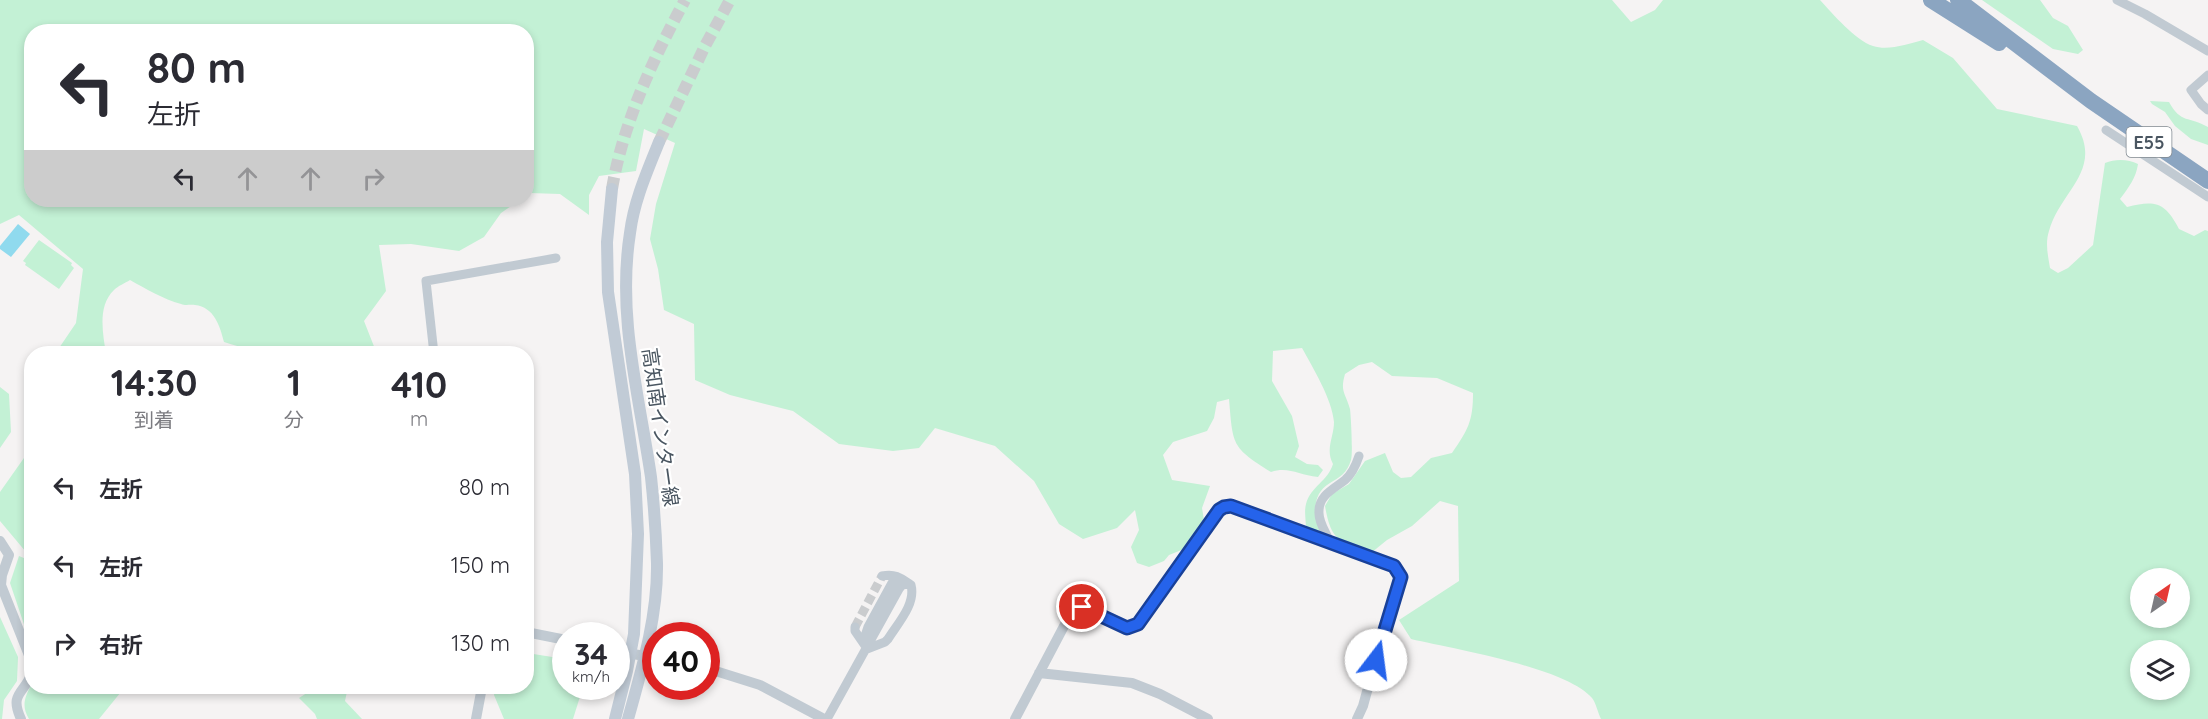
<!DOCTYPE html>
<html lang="ja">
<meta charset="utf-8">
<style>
body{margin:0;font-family:Quicksand,"Noto Sans JP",sans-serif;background:#f2f2f3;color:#2b2b33;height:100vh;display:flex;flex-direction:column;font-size:22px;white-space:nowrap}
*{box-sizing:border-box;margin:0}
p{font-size:20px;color:#7c7c81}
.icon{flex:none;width:33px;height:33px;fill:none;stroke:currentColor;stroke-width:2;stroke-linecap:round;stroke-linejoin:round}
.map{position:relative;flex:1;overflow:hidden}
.panel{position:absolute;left:24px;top:346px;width:510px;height:348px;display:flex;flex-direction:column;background:#fff;border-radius:24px;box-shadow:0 3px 9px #0003}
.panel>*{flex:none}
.guide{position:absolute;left:24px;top:24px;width:510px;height:183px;border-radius:24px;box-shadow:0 3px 9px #0003;background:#fff;color:#2b2b33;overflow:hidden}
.needle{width:39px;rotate:34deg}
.buttons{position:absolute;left:2130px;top:568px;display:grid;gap:12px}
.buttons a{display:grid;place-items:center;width:60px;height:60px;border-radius:50%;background:#fff;box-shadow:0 3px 9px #0003;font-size:30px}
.speed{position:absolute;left:552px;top:622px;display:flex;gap:12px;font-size:30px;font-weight:700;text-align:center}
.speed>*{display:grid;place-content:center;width:78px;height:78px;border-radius:50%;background:#fff;box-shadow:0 3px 9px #0003;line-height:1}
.speed small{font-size:15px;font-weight:400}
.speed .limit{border:9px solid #d22;background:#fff;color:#111}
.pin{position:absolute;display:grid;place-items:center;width:51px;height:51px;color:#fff;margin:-26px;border:3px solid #fff;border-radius:50%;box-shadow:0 2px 6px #0007}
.me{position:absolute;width:66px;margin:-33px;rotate:15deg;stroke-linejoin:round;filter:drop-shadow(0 0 4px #0008)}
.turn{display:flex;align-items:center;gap:21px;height:126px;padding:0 24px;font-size:27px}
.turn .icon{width:78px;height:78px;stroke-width:2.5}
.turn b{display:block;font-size:42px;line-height:51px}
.lanes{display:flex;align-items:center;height:57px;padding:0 24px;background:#0003;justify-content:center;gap:30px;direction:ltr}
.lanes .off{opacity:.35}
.eta{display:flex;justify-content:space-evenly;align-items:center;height:102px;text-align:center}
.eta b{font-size:36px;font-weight:800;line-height:42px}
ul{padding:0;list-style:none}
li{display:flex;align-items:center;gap:18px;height:78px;padding:0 24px}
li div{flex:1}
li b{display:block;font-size:22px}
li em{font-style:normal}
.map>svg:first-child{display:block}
.green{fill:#c3f1d5;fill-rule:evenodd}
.water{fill:#90daee}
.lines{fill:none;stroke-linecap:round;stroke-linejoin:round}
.minor-tunnel{stroke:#caccce;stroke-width:9;stroke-dasharray:9 4.5;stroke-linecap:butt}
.secondary-tunnel{stroke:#caccce;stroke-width:12;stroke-dasharray:12 6;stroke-linecap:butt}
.minor{stroke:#c1cad2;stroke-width:9}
.tertiary{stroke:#c1cad2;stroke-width:10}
.secondary{stroke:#c1cbd6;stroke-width:12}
.motorway{stroke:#8ba5c1;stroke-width:16}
.route-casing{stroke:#184099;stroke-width:15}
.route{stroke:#2563eb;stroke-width:10}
.labels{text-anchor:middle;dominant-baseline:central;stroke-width:4.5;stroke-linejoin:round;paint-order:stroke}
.shield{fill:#fff;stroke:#808990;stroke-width:1.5}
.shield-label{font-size:18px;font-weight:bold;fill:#4a5661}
.street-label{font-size:20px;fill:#4a5661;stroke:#fff}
</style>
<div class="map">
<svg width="2208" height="719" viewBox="0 0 2208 719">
<rect width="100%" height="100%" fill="#f5f3f3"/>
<path class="green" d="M 0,0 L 1612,0 L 1631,22 L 1655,10 L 1663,0 L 1820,0 C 1833,14 1855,40 1873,46 C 1888,51 1908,44 1923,40 L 1953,58 L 1997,109 L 2077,126 C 2103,171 2060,191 2049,231 C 2045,243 2048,256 2050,268 L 2058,273 L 2068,268 L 2093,245 L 2105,163 C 2115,159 2128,159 2138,164 C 2136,178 2129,187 2120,199 L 2127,207 C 2155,200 2165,202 2179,229 L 2194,236 L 2205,230 L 2208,231 L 2208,719 L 1601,719 C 1598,713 1596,703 1592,698 C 1565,667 1453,649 1411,639 L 1399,620 L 1459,581 L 1458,506 L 1440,501 L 1412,526 L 1387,540 L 1371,553 C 1339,542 1331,541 1325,506 L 1332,494 L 1349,484 L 1365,461 L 1385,453 L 1393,472 L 1401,478 L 1411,477 L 1431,458 L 1452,453 C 1468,430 1473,421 1473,393 L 1437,378 L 1392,376 L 1372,362 L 1359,365 L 1345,374 C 1340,392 1345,392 1350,409 C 1351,416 1353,454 1351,460 C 1347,473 1340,477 1330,483 C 1310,495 1315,515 1321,533 L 1306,528 C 1306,521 1304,511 1306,504 C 1311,486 1328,481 1333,464 C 1325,449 1334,437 1334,422 C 1332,399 1313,368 1302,348 L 1273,351 L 1272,381 L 1292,416 L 1299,446 L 1295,457 L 1307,464 L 1318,465 L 1323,470 L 1318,477 C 1299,475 1288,466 1271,472 C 1231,447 1233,445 1229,399 L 1217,402 L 1214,418 L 1207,431 L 1173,442 L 1163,455 L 1172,480 L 1210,486 L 1202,508 L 1204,520 L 1184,549 L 1169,555 L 1164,561 L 1149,567 L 1137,563 L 1131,547 L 1139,530 L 1135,510 L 1117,528 L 1083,539 L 1059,524 L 1034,481 L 995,446 L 935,428 L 919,448 L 893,451 L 839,444 L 793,411 L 730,395 L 695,380 L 694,324 L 664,310 L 658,269 L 650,239 L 656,204 L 675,143 L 644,129 L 636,171 L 599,176 L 589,195 L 589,215 L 560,194 L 529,193 L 527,194 L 526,32 L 32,32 L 32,200 L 520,200 L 501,213 L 484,237 L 459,251 L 411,244 L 379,245 L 386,291 L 364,321 L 377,354 C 326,354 273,359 224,342 C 220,326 214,307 195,305 C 190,304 186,306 181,304 C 163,299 146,289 130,280 C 125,283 118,286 114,290 C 97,306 103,334 106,354 L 55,354 L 76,323 L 83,269 L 19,215 L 0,224 ZM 2140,579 L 2180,579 L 2180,618 L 2140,618 ZM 2140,651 L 2180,651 L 2180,690 L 2140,690 Z
M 1982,0 L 2040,0 L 2053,18 L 2068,26 L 2083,50 L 2078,54 L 2053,49 Z
M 2150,101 L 2169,102 C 2181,124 2189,116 2208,127 L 2208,145 L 2191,139 L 2175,126 L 2165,112 L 2152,104 Z
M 39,240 L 72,263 L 71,265 L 74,268 L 59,289 L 25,265 L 26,263 L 23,261 Z
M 0,387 L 9,394 L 11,432 L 0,448 Z
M 31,448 L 31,558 L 0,521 L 0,492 Z
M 19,556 L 31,561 L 31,645 L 10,583 Z
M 0,617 L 18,657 L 17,681 L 4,700 L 2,719 L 0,719 Z
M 527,653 L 565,659 L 566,687 L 583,687 L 573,719 L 504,719 L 494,695 L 495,687 L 526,687 Z
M 31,685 L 32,687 L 125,687 L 99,719 L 29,719 C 21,706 25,697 31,685 Z
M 316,687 L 348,687 L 345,701 L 362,719 L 317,719 L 315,714 L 299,698 Z"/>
<path class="water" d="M 18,224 L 30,234 L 11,257 L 0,249 L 0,246 Z"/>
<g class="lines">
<path class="minor-tunnel" d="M 855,627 L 882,576"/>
<path class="secondary-tunnel" d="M 659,142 L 705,46 L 730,0
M 612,189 C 623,123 653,59 685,0"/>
<path class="minor" d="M 2117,0 L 2145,14 L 2208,51
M 2208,75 L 2191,90 L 2201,104 L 2208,110
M 2106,130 L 2208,197
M 434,354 L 426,281 L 556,258
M 1330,542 C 1326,532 1318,522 1319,511 C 1319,495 1334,489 1345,480 C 1352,474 1356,465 1359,456
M 855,627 L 855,631 L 866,647
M 867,647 L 866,633 L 868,627 L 892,583 L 900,578
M 867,649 L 885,642 L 888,639 C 898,623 916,604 911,585 C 901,578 895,573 882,576
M 827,719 L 899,589 L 902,585 L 908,584"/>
<path class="tertiary" d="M 0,541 L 9,555 L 2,575 L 1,585 L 32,663
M 526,632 L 566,640
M 616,651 L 656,658
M 706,668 L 760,685 L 824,719
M 1039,673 L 1132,683 L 1160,694 L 1208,719
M 21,719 C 9,693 24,694 32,673
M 476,719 L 482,687
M 1015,719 L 1073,609 L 1082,607 L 1121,626 L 1133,627 L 1143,618 L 1219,510 L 1224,507 L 1231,506 L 1383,562 L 1394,566 L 1399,571 L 1400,582 L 1387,618 L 1363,706 L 1357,719"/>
<path class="secondary" d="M 612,189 L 607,242 L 608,292 L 635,474 L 638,534 L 634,634 L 627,671 L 615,719
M 628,719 C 642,669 658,615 657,563 C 656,534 654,505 651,477 C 639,395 617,316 630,233 C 634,201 647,172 659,142"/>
<path class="motorway" d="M 1931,0 L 1999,43
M 1958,0 L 2091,101 L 2208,181"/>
</g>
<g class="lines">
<defs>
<path id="route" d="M 1082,607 L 1127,628 L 1138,624 L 1219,510 L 1224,507 L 1231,506 L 1383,562 L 1394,566 L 1401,577 L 1376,660"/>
</defs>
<use href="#route" class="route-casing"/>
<use href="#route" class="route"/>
</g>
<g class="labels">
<rect class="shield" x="2126.5" y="127" width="45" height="30" rx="4.5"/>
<g class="shield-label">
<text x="2149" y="142">E55</text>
</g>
<g class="street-label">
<text transform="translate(661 427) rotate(82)">高知南インター線</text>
</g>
</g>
</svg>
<div class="buttons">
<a><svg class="needle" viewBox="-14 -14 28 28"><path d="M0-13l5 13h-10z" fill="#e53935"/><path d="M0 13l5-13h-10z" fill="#7c7c81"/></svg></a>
<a><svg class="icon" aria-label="layers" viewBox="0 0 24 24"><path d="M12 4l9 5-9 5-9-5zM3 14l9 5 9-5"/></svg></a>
</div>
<div class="speed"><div>34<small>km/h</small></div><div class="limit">40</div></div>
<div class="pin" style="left:1082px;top:607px;background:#d93025"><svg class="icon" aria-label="arrive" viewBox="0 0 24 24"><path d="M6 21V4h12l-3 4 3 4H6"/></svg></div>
<svg class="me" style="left:1376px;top:660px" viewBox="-20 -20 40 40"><circle r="19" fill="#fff"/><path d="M0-13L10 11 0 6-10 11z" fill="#2563eb"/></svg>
<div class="guide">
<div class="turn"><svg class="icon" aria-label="left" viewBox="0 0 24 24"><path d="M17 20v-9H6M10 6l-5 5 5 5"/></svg><div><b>80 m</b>左折</div></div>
<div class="lanes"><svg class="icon" aria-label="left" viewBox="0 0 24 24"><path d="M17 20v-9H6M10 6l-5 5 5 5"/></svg><svg class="icon off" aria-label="ahead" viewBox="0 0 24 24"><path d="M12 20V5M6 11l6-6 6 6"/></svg><svg class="icon off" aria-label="ahead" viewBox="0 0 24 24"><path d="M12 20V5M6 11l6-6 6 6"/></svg><svg class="icon off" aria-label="right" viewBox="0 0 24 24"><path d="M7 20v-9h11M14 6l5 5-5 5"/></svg></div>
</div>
<section class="panel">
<div class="eta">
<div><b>14:30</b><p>到着</p></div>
<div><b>1</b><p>分</p></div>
<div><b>410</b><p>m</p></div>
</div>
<ul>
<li><svg class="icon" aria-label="left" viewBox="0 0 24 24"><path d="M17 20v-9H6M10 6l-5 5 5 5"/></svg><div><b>左折</b></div><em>80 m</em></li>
<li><svg class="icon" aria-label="left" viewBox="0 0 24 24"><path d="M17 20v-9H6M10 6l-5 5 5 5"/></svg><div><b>左折</b></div><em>150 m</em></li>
<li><svg class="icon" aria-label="right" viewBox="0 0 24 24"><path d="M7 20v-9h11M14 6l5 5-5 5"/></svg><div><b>右折</b></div><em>130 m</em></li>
</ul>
</section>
</div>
